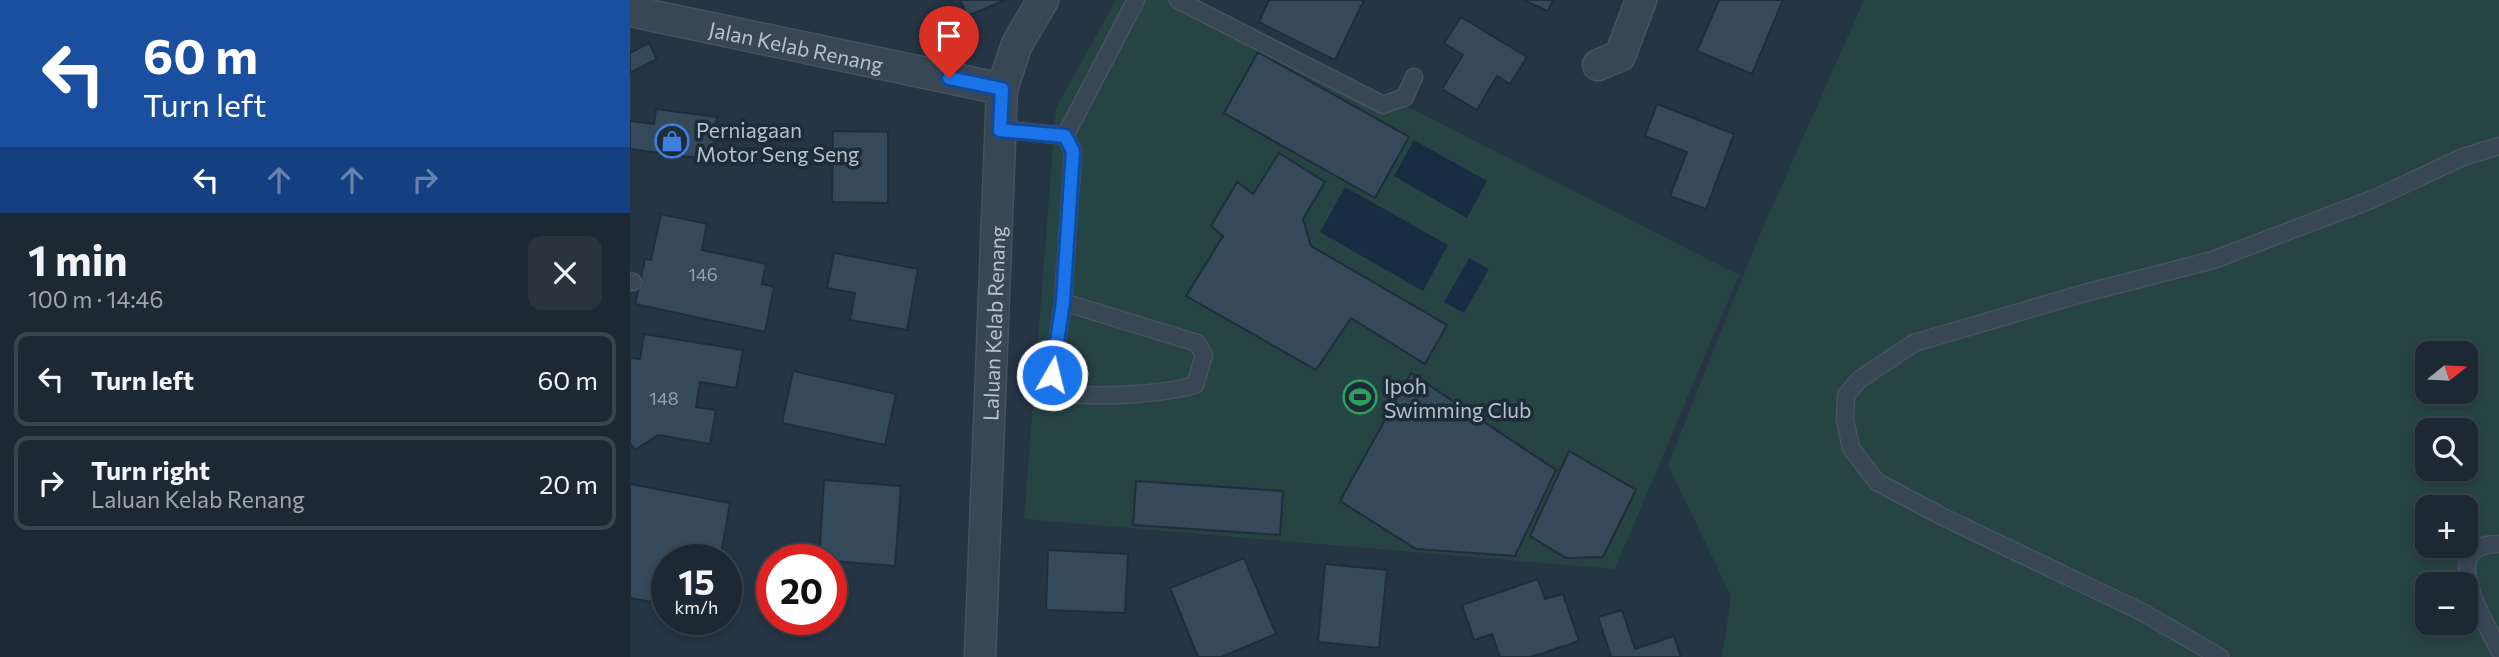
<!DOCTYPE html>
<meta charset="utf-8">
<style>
body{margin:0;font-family:Commissioner,sans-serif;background:#29343f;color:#f1f3f6;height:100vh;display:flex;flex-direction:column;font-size:26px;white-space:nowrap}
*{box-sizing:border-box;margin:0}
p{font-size:23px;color:#a0a6ac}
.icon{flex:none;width:38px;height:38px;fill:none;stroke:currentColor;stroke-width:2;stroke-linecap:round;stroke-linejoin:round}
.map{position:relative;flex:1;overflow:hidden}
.panel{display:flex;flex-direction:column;background:#1c2833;width:630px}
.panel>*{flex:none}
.banner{background:#1a4fa0;color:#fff;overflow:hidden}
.needle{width:46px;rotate:72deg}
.fabs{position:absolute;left:1785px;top:341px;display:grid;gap:14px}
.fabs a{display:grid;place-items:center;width:63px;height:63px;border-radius:14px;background:#1c2833;box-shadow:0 4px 10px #0003,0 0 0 2px #3a444e;font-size:35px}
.speed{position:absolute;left:21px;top:544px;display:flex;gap:14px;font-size:35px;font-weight:700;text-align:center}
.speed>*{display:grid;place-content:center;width:91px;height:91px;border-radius:50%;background:#1c2833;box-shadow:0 4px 10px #0003,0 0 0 2px #3a444e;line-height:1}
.speed small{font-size:18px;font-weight:400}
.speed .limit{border:10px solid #d22;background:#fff;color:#111}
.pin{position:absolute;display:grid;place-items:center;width:60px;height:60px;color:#fff;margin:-72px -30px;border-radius:50% 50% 50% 0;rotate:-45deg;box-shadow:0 0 7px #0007}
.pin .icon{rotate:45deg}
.me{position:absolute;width:77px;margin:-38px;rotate:8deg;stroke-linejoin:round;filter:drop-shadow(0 0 5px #0008)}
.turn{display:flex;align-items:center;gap:24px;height:147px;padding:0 28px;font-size:32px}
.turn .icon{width:91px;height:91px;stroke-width:2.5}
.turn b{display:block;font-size:49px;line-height:60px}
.lanes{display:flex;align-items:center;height:66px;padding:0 28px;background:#0003;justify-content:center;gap:35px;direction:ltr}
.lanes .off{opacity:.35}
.round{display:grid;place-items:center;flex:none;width:74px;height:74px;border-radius:14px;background:#29343f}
.overview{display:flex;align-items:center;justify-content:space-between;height:119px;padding:0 28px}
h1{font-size:42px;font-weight:700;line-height:52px}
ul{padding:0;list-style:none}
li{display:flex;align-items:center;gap:21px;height:94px;margin:0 14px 10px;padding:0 14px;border:4px solid #3a444e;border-radius:14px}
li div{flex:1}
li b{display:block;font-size:26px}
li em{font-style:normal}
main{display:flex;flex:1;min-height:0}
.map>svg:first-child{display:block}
.green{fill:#274445;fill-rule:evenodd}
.water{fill:#162d44}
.building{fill:#36495b;stroke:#202d3b;stroke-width:2}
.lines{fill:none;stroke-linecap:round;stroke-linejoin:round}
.service-casing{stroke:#465260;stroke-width:19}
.minor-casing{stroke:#465260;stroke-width:33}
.service{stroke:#394654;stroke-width:16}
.minor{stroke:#394654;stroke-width:30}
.route-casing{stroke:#114b97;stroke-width:18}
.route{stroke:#1a73e8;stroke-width:12}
.labels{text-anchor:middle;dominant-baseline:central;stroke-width:7;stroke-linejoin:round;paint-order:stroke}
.number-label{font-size:18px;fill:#95a1af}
.street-label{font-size:21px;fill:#b7c1cd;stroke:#1e2b39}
.poi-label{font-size:21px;fill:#b7c1cd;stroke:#1e2b39;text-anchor:start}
</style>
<main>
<section class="panel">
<div class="banner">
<div class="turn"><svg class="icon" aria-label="left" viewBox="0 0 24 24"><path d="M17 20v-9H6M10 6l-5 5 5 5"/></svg><div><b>60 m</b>Turn left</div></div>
<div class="lanes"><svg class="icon" aria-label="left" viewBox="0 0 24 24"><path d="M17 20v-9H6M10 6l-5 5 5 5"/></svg><svg class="icon off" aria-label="ahead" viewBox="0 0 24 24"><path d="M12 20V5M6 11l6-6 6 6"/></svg><svg class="icon off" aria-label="ahead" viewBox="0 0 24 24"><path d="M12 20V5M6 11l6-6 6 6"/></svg><svg class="icon off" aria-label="right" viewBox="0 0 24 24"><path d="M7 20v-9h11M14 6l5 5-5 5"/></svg></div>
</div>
<div class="overview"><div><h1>1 min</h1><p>100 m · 14:46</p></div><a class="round"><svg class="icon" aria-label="close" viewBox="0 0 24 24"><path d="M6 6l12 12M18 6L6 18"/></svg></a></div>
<ul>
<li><svg class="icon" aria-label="left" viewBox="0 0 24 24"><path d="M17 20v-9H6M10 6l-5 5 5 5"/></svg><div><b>Turn left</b></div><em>60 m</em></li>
<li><svg class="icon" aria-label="right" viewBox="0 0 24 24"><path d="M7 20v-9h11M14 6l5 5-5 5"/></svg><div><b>Turn right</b><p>Laluan Kelab Renang</p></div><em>20 m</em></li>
</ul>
</section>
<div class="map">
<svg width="1869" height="657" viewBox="0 0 1869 657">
<rect width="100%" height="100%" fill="#253544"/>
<path class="green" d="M 486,0 L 568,0 L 1109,275 L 985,569 L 394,519 L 426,108 Z
M 1234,0 L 1869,0 L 1869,657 L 1092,657 L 1101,596 L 1038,465 L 1125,246 ZM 1797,354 L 1836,354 L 1836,392 L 1797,392 ZM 1797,430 L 1836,430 L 1836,469 L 1797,469 ZM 1797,508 L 1836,508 L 1836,546 L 1797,546 ZM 1797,584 L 1836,584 L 1836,623 L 1797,623 Z"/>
<path class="water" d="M 784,140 L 857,181 L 837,218 L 764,176 Z
M 715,187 L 818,245 L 793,291 L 690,232 Z
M 839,258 L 859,269 L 834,313 L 814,302 Z"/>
<path class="building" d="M 330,0 L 376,0 L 337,16 Z
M 639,0 L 734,0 L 705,60 L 629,22 Z
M 893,0 L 923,0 L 918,11 Z
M 1089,0 L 1153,0 L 1122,74 L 1067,51 Z
M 831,17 L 897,57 L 880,84 L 867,76 L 847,110 L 812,89 L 833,55 L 814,43 Z
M 19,43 L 27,59 L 0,73 L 0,53 Z
M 628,52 L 779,137 L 745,198 L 594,113 Z
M 1027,104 L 1104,134 L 1076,209 L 1040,196 L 1057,152 L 1015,136 Z
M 26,109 L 87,117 L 82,160 L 0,149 L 0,121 L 24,124 Z
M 203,131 L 258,132 L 258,203 L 202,202 Z
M 649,153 L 695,182 L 673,219 L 681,246 L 817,325 L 795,364 L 721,318 L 686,370 L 556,296 L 593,236 L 581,226 L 607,182 L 623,194 Z
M 31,214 L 77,224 L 72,250 L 136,264 L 132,284 L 144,287 L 135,332 L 5,304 L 15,259 L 21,260 Z
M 204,253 L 288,269 L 277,330 L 220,320 L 225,293 L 197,288 Z
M 14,334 L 113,350 L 106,388 L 70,382 L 66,407 L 86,410 L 80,444 L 28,435 L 5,450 L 0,443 L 0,358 L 10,359 Z
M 163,371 L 266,394 L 255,445 L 152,423 Z
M 781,373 L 926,470 L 885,556 L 786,549 L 710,501 Z
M 939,451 L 1006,490 L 973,557 L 936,558 L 900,536 Z
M 194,480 L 271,486 L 265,566 L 189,560 Z
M 506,481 L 653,491 L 650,535 L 503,525 Z
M 0,484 L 100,503 L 90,560 L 37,560 L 37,605 L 0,598 Z
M 418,550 L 498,554 L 495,613 L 416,610 Z
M 614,558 L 646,634 L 591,657 L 568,657 L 540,588 Z
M 695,564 L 757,570 L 749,648 L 688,642 Z
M 908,579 L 915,599 L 933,594 L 949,641 L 901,657 L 870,657 L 862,634 L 844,640 L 832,605 Z
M 992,610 L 1005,649 L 1044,636 L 1051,657 L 978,657 L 981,656 L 968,617 Z"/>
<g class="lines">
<defs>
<path id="service" d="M 548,0 L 753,105 L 775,97 L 784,77
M 370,129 L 435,136 L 443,151 L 433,302 L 422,375 L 431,392 C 462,399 534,394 565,385 L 574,355 L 567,343 L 433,302
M 435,136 L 506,0
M 0,281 L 3,282
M 1869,544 C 1804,543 1856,622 1869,650
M 1590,657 L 1512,612 L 1313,517 L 1247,482 L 1221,448 L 1215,420 L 1216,395 L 1230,379 L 1284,343 L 1451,294 L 1583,260 L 1743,199 L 1833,157 L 1869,146"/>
<g id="minor">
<path id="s1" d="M 0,11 L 372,89"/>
<path d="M 968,65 L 990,56 L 1011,0"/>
<path id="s2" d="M 350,657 L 372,89 L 387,44 L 413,0"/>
</g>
</defs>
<use href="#service" class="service-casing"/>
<use href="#minor" class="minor-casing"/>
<use href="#service" class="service"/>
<use href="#minor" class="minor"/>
</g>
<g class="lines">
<defs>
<path id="route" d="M 319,78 L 372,89 L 370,130 L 435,136 L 443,151 L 433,302 L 422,375"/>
</defs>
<use href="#route" class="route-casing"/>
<use href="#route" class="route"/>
</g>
<defs>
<symbol id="shop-ring" viewBox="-11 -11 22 22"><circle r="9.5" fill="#1e2b39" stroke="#3f7fe0" stroke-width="1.5"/><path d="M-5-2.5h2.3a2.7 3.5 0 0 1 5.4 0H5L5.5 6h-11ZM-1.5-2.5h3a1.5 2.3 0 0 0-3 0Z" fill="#3f7fe0"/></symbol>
<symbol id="stadium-ring" viewBox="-11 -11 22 22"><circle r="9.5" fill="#1e2b39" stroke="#2e9e5b" stroke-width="1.5"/><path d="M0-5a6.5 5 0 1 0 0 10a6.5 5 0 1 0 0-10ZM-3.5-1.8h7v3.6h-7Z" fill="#2e9e5b"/></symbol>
</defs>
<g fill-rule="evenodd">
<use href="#shop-ring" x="23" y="122" width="38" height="38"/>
<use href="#stadium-ring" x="711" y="378" width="38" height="38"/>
</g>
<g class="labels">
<g class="number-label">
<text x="73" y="274">146</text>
<text x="34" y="398">148</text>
</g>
<g class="street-label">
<text stroke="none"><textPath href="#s1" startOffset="170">Jalan Kelab Renang</textPath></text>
<text stroke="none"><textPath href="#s2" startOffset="334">Laluan Kelab Renang</textPath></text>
</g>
<g class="poi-label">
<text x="66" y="129">Perniagaan<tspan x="66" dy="24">Motor Seng Seng</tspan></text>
<text x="754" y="385">Ipoh<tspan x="754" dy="24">Swimming Club</tspan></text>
</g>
</g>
</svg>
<div class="fabs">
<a><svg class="needle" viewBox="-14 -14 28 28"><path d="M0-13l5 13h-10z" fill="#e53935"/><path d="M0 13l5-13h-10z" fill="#a0a6ac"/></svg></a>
<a><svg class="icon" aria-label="search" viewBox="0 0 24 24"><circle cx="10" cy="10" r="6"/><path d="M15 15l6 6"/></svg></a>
<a>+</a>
<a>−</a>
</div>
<div class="speed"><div>15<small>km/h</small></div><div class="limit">20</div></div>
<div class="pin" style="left:319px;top:78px;background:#d93025"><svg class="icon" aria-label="arrive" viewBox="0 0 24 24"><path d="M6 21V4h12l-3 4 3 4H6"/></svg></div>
<svg class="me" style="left:422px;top:375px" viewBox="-20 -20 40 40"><circle r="17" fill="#1a73e8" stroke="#fff" stroke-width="3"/><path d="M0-11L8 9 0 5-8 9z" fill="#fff"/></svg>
</div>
</main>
